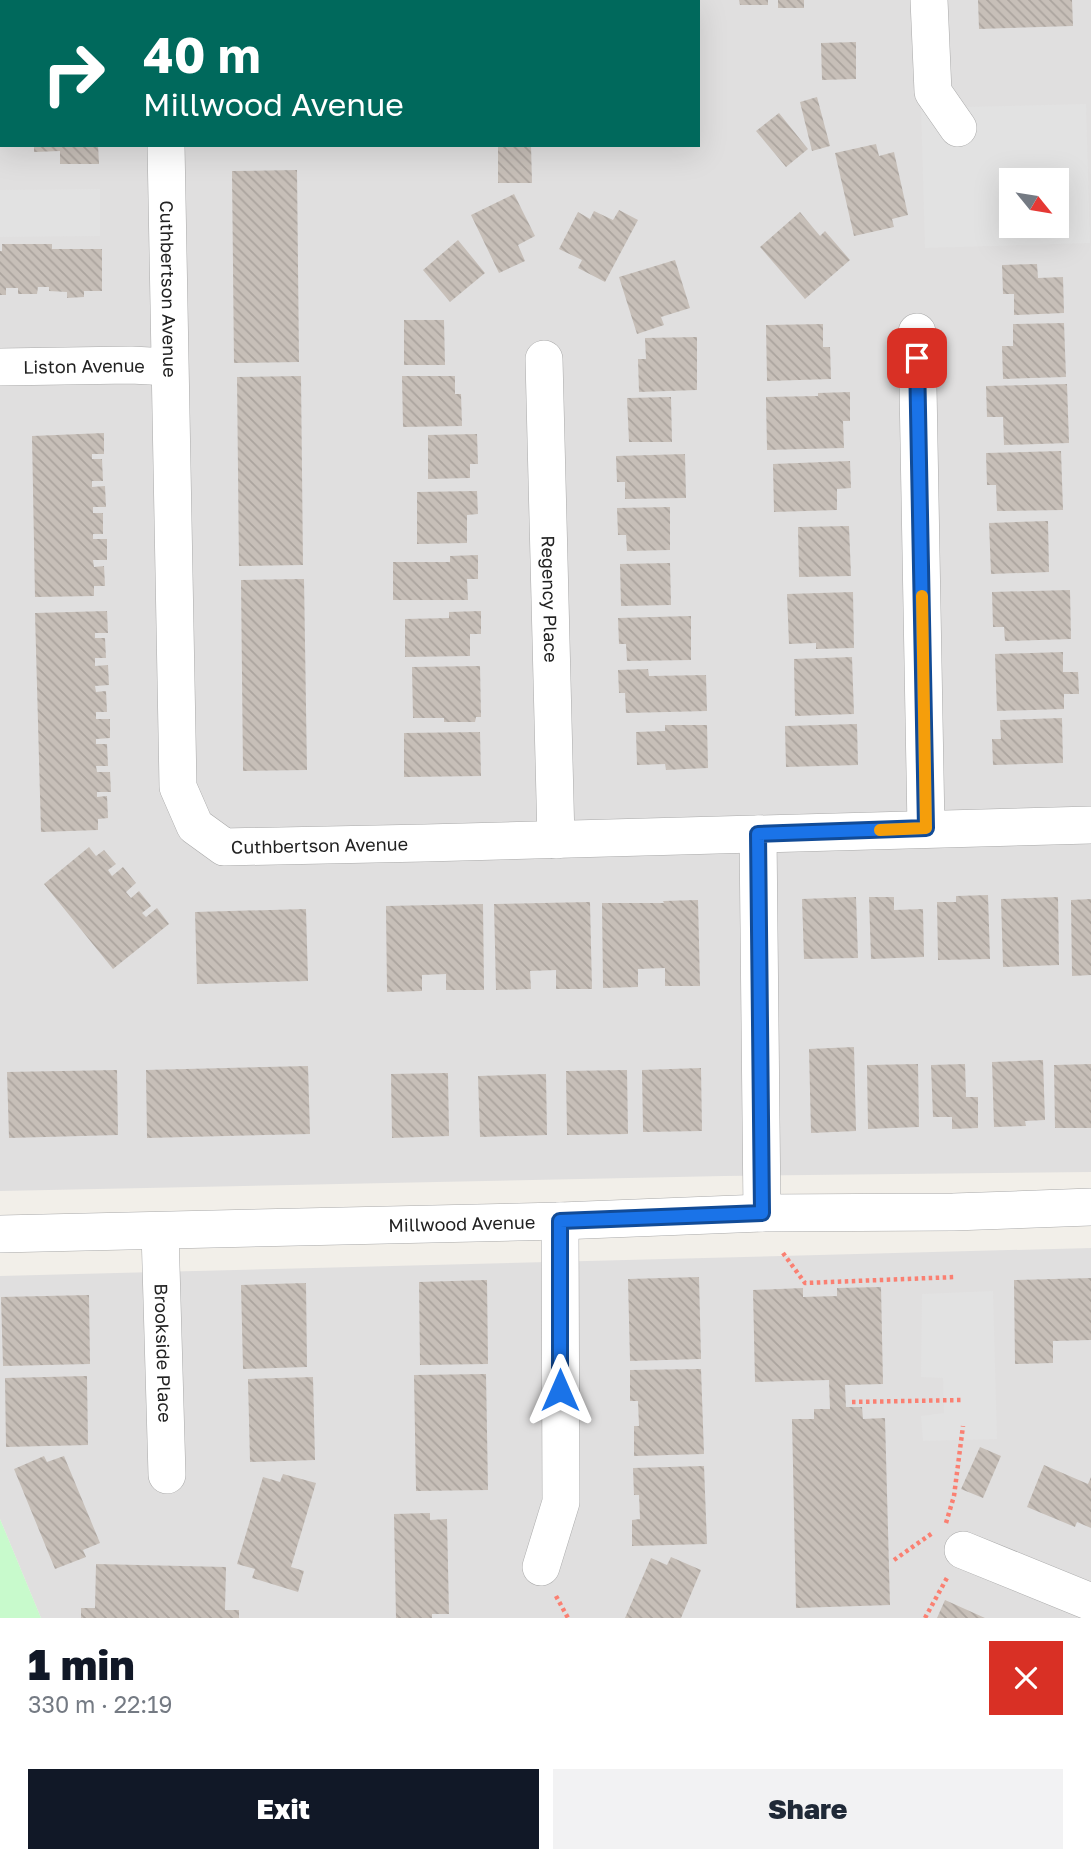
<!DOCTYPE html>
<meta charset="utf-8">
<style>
body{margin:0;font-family:"Golos Text",sans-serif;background:#f2f2f3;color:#1f2937;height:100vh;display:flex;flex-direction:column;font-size:26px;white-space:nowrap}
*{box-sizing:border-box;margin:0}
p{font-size:23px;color:#747a83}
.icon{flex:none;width:38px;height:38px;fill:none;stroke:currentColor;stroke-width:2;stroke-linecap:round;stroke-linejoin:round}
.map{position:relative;height:1618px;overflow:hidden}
.details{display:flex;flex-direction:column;background:#fff;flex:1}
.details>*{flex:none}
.guide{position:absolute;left:0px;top:0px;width:700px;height:147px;box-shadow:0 7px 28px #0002;background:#00695c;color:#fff;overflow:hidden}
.needle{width:46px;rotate:120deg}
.controls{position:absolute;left:999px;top:168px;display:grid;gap:14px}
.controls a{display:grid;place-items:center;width:70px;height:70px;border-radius:0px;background:#fff;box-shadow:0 7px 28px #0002;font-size:35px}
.pin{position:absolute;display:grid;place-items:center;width:60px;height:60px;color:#fff;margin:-30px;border-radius:14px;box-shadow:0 4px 10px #0006}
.me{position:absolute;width:77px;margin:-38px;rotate:0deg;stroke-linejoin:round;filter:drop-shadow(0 0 5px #0008)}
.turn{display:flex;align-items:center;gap:24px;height:147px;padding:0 28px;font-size:32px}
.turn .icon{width:91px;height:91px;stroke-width:2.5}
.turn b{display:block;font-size:49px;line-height:60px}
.round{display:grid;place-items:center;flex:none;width:74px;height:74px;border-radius:0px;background:#f2f2f3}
.overview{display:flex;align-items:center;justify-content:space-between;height:119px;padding:0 28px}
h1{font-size:42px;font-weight:800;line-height:52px;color:#111827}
.cta{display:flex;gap:14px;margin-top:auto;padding:14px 28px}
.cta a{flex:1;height:80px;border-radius:0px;background:#111827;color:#fff;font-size:28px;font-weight:800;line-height:80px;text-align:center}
.cta a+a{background:#f2f2f3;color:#1f2937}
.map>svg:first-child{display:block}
.residential{fill:#e0dfdf;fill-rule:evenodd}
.park{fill:#c8facc}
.parking{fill:#e2e2e2;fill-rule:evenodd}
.building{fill:url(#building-back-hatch)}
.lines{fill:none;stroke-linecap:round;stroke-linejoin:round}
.minor-casing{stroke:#a9a9a9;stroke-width:38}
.path{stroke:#fa8072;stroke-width:4.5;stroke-dasharray:3.5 3.5;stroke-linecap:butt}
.minor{stroke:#fff;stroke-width:37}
.route-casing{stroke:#114b97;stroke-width:18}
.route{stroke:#1a73e8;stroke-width:12}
.slow{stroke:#f59e0b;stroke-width:12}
.labels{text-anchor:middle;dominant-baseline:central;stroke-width:7;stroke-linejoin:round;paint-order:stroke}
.street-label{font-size:18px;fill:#222;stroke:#fff}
</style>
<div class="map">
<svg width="1091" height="1618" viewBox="0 0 1091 1618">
<defs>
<pattern id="building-back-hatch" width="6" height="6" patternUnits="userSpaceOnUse" patternTransform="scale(1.75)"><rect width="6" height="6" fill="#c7bfb8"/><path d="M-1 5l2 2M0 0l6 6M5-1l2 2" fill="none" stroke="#aba49e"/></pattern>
</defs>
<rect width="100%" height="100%" fill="#f2efe9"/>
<path class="residential" d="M 0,0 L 1091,0 L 1091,1172 L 724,1176 L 0,1191 ZM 2,2 L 698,2 L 698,145 L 2,145 ZM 1012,180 L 1057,180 L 1057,226 L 1012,226 Z
M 1091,1248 L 1091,1618 L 41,1618 L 0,1519 L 0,1276 Z"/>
<path class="park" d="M 0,1519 L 41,1618 L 0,1618 Z"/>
<path class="parking" d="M 1086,104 L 1090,243 L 925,248 L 921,108 ZM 1012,180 L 1057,180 L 1057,226 L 1012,226 Z
M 100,189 L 100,236 L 0,237 L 0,190 Z
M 993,1291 L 997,1439 L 923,1441 L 921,1416 L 944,1413 L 943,1378 L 921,1377 L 922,1294 Z"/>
<path class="building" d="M 739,0 L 768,0 L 768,5 L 740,5 Z
M 778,0 L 804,0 L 804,8 L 778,8 Z
M 978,0 L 1072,0 L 1073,26 L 979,29 Z
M 856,42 L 856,79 L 822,80 L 821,43 Z
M 817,97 L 830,146 L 812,151 L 800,102 Z
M 779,113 L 808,149 L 786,167 L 756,131 Z
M 876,144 L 879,156 L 894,152 L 908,215 L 892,219 L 894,227 L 854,236 L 835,153 Z
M 34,145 L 98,145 L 99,164 L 60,164 L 60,151 L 34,152 Z
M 498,145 L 531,145 L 532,183 L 498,183 Z
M 297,170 L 299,362 L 234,363 L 232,171 Z
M 514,194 L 535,236 L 518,245 L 525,261 L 499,273 L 471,215 Z
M 619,210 L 638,220 L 605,282 L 578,268 L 582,260 L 559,249 L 578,212 L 590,219 L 594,211 L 613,220 Z
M 800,212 L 820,236 L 825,231 L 850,260 L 805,299 L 760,247 Z
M 458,240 L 485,273 L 450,302 L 423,270 Z
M 2,244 L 52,244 L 52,249 L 102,249 L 102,291 L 84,291 L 84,297 L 67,298 L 67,292 L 49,291 L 49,287 L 38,287 L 37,294 L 18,294 L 18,288 L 6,288 L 6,295 L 0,295 L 0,251 L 2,251 Z
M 675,260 L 690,308 L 661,317 L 664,325 L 637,334 L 619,277 Z
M 1037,264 L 1038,278 L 1063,277 L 1064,313 L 1014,315 L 1014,294 L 1003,294 L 1002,265 Z
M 404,320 L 444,320 L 445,365 L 404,365 Z
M 1064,323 L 1066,377 L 1003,379 L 1002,346 L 1013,346 L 1013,324 Z
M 823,324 L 823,347 L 830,347 L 831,379 L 767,381 L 766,325 Z
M 697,337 L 697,390 L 639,392 L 638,359 L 646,359 L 645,338 Z
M 301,376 L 303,565 L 239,566 L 237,377 Z
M 402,376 L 455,376 L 455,394 L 461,394 L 462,426 L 403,427 Z
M 1067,384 L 1069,443 L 1004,445 L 1003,417 L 987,417 L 986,386 Z
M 850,392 L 850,421 L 843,421 L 844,448 L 767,450 L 766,397 L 818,396 L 818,393 Z
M 671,397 L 672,442 L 629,442 L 627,398 Z
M 104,433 L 104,454 L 92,454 L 92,459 L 102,459 L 103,481 L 92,481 L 92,487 L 105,486 L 106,507 L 93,507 L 93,513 L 103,513 L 103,534 L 93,534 L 93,539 L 107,539 L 107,560 L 93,560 L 94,567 L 104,566 L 105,586 L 94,586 L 94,596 L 35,597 L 32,436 Z
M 477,434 L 478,464 L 470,464 L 470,478 L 428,479 L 428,435 Z
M 1061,451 L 1063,510 L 997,511 L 996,485 L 987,485 L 986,453 Z
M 685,454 L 686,498 L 625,499 L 625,482 L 617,482 L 616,456 Z
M 850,461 L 851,488 L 837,489 L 837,510 L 774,512 L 773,464 Z
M 477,491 L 478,514 L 467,515 L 467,543 L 417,544 L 417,492 Z
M 670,507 L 670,550 L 627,551 L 626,535 L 618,535 L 617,508 Z
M 1048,521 L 1049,572 L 991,574 L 989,523 Z
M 849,526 L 851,576 L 799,577 L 798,527 Z
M 478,555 L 478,579 L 467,579 L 468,600 L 393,600 L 393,562 L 450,562 L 450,556 Z
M 670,563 L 671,605 L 621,606 L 620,564 Z
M 304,579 L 307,770 L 243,771 L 241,580 Z
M 1070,590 L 1071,639 L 1005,641 L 1004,627 L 993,627 L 992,592 Z
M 853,592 L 854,648 L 816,649 L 816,643 L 789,644 L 787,594 Z
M 107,611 L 108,633 L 95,633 L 95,638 L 105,638 L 106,658 L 95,658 L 95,666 L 108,665 L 109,685 L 95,686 L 96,692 L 106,691 L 107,712 L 96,712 L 96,719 L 110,719 L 110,738 L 96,739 L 96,744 L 107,744 L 108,766 L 96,766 L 97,772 L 110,772 L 111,792 L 97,792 L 97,797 L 107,796 L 108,818 L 98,819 L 98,830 L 41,832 L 35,613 Z
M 481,611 L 481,634 L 470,634 L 470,656 L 405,657 L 405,619 L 449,618 L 449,612 Z
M 691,616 L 691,660 L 627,661 L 626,644 L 619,644 L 618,618 Z
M 1063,652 L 1063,672 L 1078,672 L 1079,694 L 1064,694 L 1064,709 L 997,711 L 995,654 Z
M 852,657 L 854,714 L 795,716 L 794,659 Z
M 480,666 L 481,717 L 476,717 L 475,722 L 444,722 L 444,718 L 413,718 L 412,667 Z
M 648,669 L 649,676 L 706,675 L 707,711 L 626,713 L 625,693 L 619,693 L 618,670 Z
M 1062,718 L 1063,763 L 993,765 L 992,739 L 1001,739 L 1000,720 Z
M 857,724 L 858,765 L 786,767 L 785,726 Z
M 665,725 L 707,725 L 708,768 L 666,770 L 665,764 L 637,765 L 636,732 L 665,731 Z
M 480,732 L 481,776 L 404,777 L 404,733 Z
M 89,847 L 96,856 L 104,850 L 116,864 L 108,870 L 112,876 L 123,867 L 136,883 L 126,892 L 131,898 L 139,891 L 151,906 L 142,913 L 146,917 L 157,908 L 169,924 L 113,969 L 44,884 Z
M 988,895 L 990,959 L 938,960 L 937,902 L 956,902 L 956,896 Z
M 856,897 L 858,958 L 804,959 L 802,899 Z
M 869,897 L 894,897 L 894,910 L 923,909 L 924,957 L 871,959 Z
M 1058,897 L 1059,965 L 1003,967 L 1001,899 Z
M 1091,899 L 1091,975 L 1072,976 L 1071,900 Z
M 698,900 L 700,986 L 665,986 L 665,968 L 638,969 L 638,987 L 603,988 L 602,903 L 664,903 L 663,901 Z
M 590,902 L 592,989 L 556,989 L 556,970 L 530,971 L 531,989 L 496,990 L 494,904 Z
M 483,904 L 484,990 L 446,990 L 446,974 L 422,975 L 422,991 L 387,992 L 386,906 Z
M 306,909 L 308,981 L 197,984 L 195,912 Z
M 854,1047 L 856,1131 L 811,1133 L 809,1049 Z
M 1043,1060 L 1045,1120 L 1025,1121 L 1026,1126 L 994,1127 L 992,1062 Z
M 918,1064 L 919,1127 L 868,1129 L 867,1065 Z
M 965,1064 L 966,1097 L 978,1097 L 978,1128 L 952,1129 L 952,1117 L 933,1117 L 931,1065 Z
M 1091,1064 L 1091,1128 L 1055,1128 L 1054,1065 Z
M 308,1066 L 310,1134 L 147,1138 L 146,1070 Z
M 701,1068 L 702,1131 L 643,1132 L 642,1070 Z
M 117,1070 L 118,1135 L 9,1138 L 7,1072 Z
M 627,1070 L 628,1134 L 567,1135 L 566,1071 Z
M 448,1073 L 449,1136 L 392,1138 L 391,1074 Z
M 546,1074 L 547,1135 L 480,1137 L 478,1076 Z
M 699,1277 L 701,1359 L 630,1361 L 628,1279 Z
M 1091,1278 L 1091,1340 L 1053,1341 L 1053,1363 L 1015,1364 L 1014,1280 Z
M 487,1280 L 488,1364 L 420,1365 L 419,1282 Z
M 306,1283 L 307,1367 L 243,1369 L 241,1285 Z
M 881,1287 L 883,1384 L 845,1385 L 846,1407 L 862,1407 L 863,1419 L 885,1418 L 890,1605 L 796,1608 L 792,1419 L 814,1419 L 814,1409 L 830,1409 L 829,1380 L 755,1382 L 753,1290 L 803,1288 L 803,1297 L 837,1296 L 837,1288 Z
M 89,1295 L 90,1364 L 3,1366 L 1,1297 Z
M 701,1369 L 704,1454 L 634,1456 L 634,1426 L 639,1426 L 638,1401 L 630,1401 L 630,1370 Z
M 486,1374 L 488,1490 L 416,1491 L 414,1375 Z
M 87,1376 L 88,1445 L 6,1447 L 5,1378 Z
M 313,1377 L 315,1460 L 250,1462 L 248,1379 Z
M 980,1447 L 1001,1456 L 983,1498 L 961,1489 Z
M 44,1456 L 47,1462 L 64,1456 L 100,1543 L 83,1550 L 86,1557 L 55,1569 L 14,1469 Z
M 1044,1465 L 1088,1484 L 1091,1477 L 1091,1528 L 1077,1522 L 1075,1527 L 1027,1507 Z
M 704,1466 L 707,1544 L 632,1546 L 632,1520 L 640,1519 L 639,1495 L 634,1495 L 633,1468 Z
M 283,1474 L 316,1483 L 291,1567 L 304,1571 L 298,1592 L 252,1578 L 255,1569 L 237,1564 L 263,1477 L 280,1482 Z
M 430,1513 L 430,1520 L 447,1519 L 449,1614 L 432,1614 L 432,1618 L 396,1618 L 394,1514 Z
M 671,1557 L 701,1570 L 681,1618 L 625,1618 L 651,1558 L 667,1565 Z
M 96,1564 L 226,1567 L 225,1610 L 239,1610 L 239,1618 L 81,1618 L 81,1608 L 95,1608 Z
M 945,1600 L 985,1618 L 937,1618 Z"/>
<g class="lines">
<defs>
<g id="minor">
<path d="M 165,0 L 165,2"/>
<path d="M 929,0 L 933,92 L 958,128"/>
<path id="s1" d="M 166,145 L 178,787 L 195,826 L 224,847 L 425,843 L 1091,825"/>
<path d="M 917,332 L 926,828"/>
<path id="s2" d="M 544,359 L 556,840"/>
<path id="s3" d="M 0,367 L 131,365 L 169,367"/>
<path d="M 758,834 L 762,1213"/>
<path id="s4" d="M 160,1231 L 167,1475"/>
<path id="s5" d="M 0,1234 L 560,1221 L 762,1213 L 953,1212 L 1091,1207"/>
<path d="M 963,1550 L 1091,1602"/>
<path d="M 541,1567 L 561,1502 L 560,1221"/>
</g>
</defs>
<use href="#minor" class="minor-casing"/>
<path class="path" d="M 783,1253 L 805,1283 L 956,1277
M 852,1402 L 961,1400
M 946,1523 L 954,1496 L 963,1426
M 894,1560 L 934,1532
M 556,1596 L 568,1618
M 925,1618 L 948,1576"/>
<use href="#minor" class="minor"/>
</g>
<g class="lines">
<defs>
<path id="route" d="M 560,1390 L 560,1221 L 762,1213 L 758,834 L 926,828 L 917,358"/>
</defs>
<use href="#route" class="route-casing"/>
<use href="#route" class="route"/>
<path class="slow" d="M 880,830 L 926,828 L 922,596"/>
</g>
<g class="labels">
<g class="street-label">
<text stroke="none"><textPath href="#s1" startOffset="144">Cuthbertson Avenue</textPath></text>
<text stroke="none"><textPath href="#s3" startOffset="84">Liston Avenue</textPath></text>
<text stroke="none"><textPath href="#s2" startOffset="240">Regency Place</textPath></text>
<text stroke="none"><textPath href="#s1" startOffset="816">Cuthbertson Avenue</textPath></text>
<text stroke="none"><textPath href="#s5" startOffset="462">Millwood Avenue</textPath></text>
<text stroke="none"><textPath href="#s4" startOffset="122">Brookside Place</textPath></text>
</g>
</g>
</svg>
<div class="controls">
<a><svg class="needle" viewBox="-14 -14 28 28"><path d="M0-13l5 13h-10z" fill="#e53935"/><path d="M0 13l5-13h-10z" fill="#747a83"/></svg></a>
</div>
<div class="pin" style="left:917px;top:358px;background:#d93025"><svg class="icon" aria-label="arrive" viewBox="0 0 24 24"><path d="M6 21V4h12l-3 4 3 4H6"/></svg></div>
<svg class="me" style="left:560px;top:1390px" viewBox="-20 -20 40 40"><path d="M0-17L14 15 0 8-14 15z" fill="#1a73e8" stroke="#fff" stroke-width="4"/></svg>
<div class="guide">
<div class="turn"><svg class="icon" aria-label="right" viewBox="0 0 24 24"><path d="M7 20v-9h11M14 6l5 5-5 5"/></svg><div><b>40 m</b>Millwood Avenue</div></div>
</div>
</div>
<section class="details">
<div class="overview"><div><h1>1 min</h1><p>330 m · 22:19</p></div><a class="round" style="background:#d93025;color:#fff"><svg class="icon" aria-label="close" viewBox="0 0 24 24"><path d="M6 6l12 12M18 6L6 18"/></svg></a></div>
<div class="cta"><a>Exit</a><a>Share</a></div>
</section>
